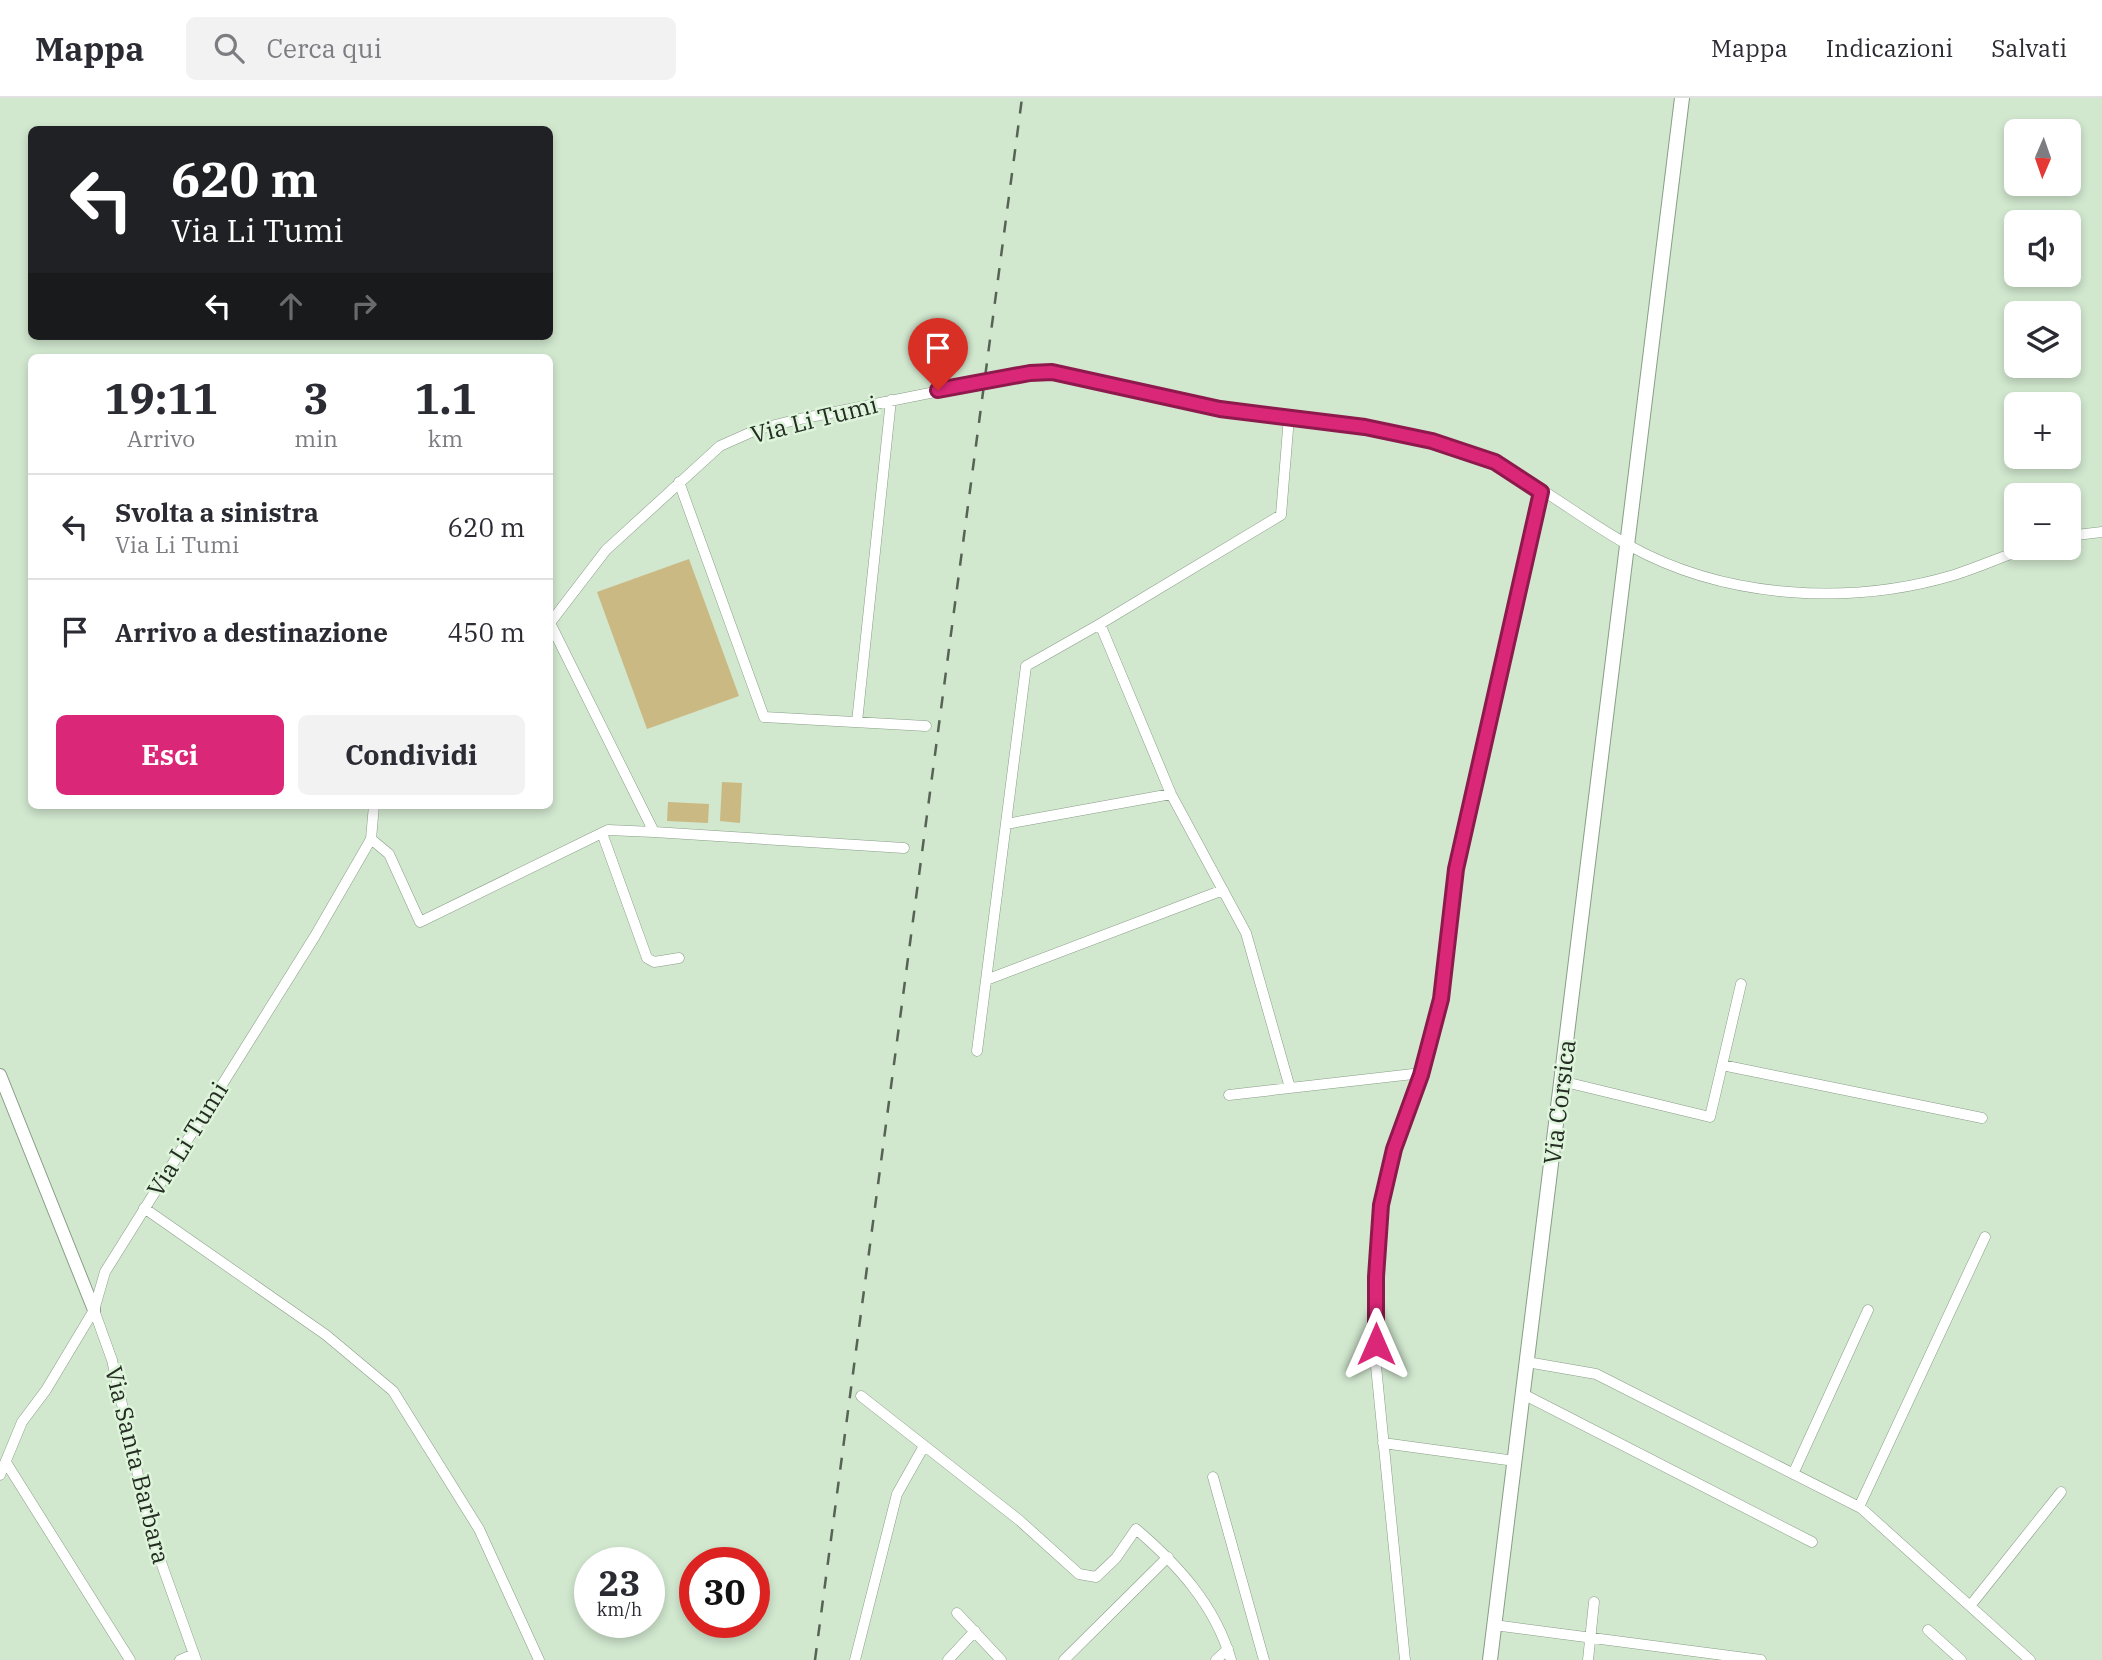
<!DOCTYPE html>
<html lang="it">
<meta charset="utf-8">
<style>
body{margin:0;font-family:"IBM Plex Serif",serif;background:#f2f2f3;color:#2b2b33;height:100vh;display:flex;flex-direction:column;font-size:26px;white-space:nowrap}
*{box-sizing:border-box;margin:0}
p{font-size:23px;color:#7c7c81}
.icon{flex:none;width:38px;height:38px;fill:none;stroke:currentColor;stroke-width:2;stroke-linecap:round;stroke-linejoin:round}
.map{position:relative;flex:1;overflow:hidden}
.details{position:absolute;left:28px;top:256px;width:525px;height:455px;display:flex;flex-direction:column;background:#fff;border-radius:10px;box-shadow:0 4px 10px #0003}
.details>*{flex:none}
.top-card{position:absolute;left:28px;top:28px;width:525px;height:214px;border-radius:10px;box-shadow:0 4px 10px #0003;background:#202124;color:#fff;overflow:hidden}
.needle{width:46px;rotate:182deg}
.controls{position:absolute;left:2004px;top:21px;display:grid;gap:14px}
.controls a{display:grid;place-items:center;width:77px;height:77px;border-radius:10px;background:#fff;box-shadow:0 4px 10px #0003;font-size:35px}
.speed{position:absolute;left:574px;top:1449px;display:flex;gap:14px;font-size:35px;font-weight:700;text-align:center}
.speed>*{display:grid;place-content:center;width:91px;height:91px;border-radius:50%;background:#fff;box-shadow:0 4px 10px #0003;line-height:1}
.speed small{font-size:18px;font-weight:400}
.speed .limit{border:10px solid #d22;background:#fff;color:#111}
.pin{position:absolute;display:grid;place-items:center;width:60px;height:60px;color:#fff;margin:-72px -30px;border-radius:50% 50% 50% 0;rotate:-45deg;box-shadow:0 0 7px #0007}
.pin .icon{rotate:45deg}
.me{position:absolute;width:77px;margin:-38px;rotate:0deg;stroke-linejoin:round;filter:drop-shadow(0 0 5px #0008)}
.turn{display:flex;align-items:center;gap:24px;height:147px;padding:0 28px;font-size:32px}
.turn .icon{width:91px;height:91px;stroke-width:2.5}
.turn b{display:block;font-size:49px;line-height:60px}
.lanes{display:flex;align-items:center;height:66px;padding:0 28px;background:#0003;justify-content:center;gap:35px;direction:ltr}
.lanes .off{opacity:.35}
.eta{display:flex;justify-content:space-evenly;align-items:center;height:119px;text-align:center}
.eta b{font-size:42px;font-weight:800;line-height:49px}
.action{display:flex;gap:14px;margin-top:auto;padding:14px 28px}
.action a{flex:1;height:80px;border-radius:10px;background:#db2777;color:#fff;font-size:28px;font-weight:800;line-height:80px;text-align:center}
.action a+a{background:#f2f2f3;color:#2b2b33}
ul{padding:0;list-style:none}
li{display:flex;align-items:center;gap:21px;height:105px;padding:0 28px;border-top:2px solid #e1e1e2}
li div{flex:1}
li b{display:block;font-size:26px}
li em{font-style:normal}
header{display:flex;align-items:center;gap:42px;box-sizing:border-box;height:98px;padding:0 35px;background:#fff;border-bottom:2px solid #e1e1e2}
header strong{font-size:33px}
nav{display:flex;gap:38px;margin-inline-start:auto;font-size:24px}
.search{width:490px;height:63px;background:#f2f2f3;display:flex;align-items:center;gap:18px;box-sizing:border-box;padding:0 24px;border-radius:10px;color:#7c7c81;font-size:26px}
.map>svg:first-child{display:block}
.green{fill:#cbb983}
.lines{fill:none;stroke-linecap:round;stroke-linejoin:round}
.minor-casing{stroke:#899e87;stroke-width:11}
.tertiary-casing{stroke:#899e87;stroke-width:14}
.secondary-casing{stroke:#899e87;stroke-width:16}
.minor{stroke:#fff;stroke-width:10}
.tertiary{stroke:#fff;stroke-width:12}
.secondary{stroke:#fff;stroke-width:14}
.rail{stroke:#576355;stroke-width:2.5;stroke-dasharray:12 12;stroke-linecap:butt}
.route-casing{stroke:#8e194d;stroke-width:18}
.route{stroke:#db2777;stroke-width:12}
.labels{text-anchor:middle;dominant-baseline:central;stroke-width:5;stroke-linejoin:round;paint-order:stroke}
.street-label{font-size:24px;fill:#242c23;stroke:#def4db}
</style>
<header>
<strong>Mappa</strong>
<div class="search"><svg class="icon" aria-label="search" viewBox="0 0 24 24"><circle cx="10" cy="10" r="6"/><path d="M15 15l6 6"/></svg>Cerca qui</div>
<nav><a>Mappa</a><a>Indicazioni</a><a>Salvati</a></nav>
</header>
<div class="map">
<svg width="2102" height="1562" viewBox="0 0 2102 1562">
<rect width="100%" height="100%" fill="#d1e7ce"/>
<path class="green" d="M 689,461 L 739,598 L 647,631 L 597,494 Z
M 722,684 L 742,685 L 740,725 L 720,723 Z
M 668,704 L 709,706 L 708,725 L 667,723 Z"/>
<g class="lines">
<defs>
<path id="minor" d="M 1289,319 L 1281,417 L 1100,526 L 1171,696 L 1246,835 L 1290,990
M 679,384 L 764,619 L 926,628
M 2068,438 L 2102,434
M 550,525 L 606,452 L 720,348 L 756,332 L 795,322 L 1030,275 L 1052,274 C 1109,284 1165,303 1222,311 C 1302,323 1385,326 1462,351 C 1523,372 1574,417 1630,448 C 1726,501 1850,508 1954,477 C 1979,469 2003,458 2028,450
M 550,525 L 654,734 L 904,750
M 857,624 L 891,302
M 1006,726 L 1171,696
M 602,735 L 647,860 L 654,864 L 679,860
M 371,741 L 389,756 L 420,824 L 608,732 L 654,734
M 986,882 L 1223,792
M 977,953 L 1026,568 L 1100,526
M 1722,967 L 1982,1020
M 1561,983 L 1710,1019 L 1741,886
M 1229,997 L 1422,975
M 144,1110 L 326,1237 L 393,1293 L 479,1431 L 539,1562
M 94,1212 L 112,1262 L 152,1439 L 196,1562
M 1527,1264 L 1596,1276 L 1861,1410 L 2030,1562
M 1523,1296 L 1812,1444
M 861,1298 L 1019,1422 L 1079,1476 L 1096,1479 L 1116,1460 L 1136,1431 C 1178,1467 1215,1507 1231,1562
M 1383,1345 L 1515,1363
M 7,1366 L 130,1562
M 1793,1376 L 1868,1212
M 0,1377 L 22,1324 L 46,1292 L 94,1212 L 105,1174 L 315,838 L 371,741 L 374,707
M 1213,1379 L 1264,1562
M 1859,1409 L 1985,1139
M 1970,1508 L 2061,1394
M 957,1515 L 1001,1562
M 1494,1527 L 1761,1562
M 1928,1532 L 1961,1562
M 180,1562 L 194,1556
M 855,1562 L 897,1396 L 924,1348
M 948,1562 L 975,1533
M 1064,1562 L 1168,1459
M 1216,1562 L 1228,1551
M 1405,1562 L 1376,1268 L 1376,1179 L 1381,1107 L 1394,1051 L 1421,977 L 1442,901 L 1456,771 L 1541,394
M 1588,1562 L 1594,1504"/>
<path id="tertiary" d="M 0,977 L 94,1212"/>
<path id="secondary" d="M 1490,1562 L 1682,0"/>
</defs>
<use href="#minor" class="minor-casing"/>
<use href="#tertiary" class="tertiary-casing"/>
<use href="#secondary" class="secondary-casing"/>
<use href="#minor" class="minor"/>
<use href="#tertiary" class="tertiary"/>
<use href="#secondary" class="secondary"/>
<path class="rail" d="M 815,1562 L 1022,0"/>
</g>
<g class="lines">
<defs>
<path id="route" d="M 938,292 L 1030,275 L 1052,274 L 1220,311 L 1365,329 L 1432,343 L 1495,364 L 1541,394 L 1456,771 L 1441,901 L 1421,977 L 1394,1051 L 1381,1107 L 1376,1179 L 1376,1246"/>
</defs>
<use href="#route" class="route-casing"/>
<use href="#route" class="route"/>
</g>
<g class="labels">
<g class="street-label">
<text transform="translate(814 321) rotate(-14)">Via Li Tumi</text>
<text transform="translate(1559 1004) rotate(-83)">Via Corsica</text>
<text transform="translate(187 1041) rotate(-58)">Via Li Tumi</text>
<text transform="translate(138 1367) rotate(76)">Via Santa Barbara</text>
</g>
</g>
</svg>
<div class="controls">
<a><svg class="needle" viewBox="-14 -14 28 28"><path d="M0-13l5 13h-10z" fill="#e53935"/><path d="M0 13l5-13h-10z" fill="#7c7c81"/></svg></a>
<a><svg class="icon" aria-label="sound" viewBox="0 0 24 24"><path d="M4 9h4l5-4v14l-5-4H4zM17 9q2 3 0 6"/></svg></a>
<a><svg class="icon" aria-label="layers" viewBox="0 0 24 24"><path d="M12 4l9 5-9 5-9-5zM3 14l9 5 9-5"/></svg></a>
<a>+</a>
<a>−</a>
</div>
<div class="speed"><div>23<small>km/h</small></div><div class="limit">30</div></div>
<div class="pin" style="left:938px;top:292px;background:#d93025"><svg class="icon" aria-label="arrive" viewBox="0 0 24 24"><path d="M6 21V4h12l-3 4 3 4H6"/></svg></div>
<svg class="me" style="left:1376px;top:1246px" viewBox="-20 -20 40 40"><path d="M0-17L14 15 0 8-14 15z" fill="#db2777" stroke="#fff" stroke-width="4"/></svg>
<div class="top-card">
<div class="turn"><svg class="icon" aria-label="left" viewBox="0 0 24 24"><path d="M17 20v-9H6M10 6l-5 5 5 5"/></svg><div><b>620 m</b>Via Li Tumi</div></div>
<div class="lanes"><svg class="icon" aria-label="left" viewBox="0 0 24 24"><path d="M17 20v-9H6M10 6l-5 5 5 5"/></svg><svg class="icon off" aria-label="ahead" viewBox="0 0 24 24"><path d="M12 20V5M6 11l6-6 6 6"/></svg><svg class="icon off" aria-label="right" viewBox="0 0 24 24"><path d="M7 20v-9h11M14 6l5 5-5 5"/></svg></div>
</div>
<section class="details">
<div class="eta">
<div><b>19:11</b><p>Arrivo</p></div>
<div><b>3</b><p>min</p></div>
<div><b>1.1</b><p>km</p></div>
</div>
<ul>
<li><svg class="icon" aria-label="left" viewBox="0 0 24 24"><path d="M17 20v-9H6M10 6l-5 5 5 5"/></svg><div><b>Svolta a sinistra</b><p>Via Li Tumi</p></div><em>620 m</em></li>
<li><svg class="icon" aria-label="arrive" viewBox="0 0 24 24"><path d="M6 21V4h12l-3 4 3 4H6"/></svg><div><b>Arrivo a destinazione</b></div><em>450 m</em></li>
</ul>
<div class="action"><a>Esci</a><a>Condividi</a></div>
</section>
</div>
